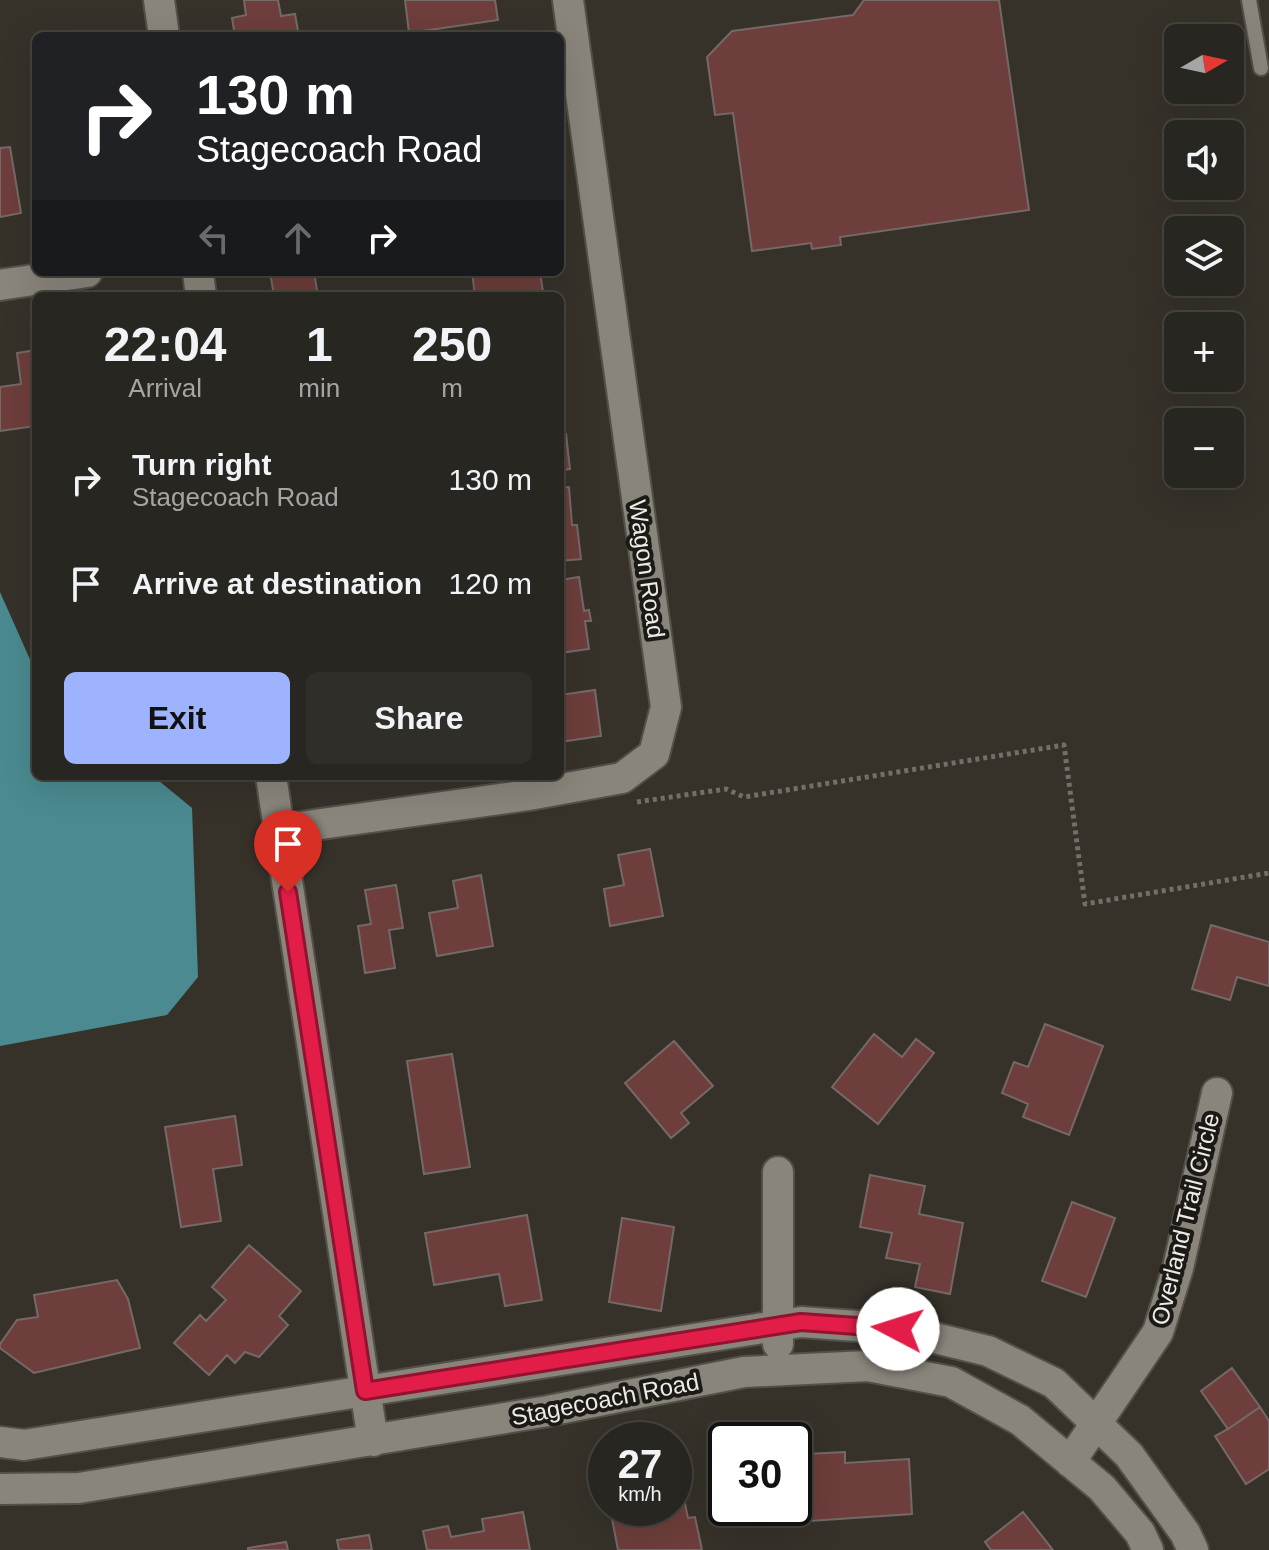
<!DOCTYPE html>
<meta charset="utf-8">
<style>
body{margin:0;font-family:Arial,sans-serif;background:#302e29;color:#f1f3f6;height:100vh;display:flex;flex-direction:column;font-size:30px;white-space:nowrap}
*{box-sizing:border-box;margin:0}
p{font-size:26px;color:#a5a5a5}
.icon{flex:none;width:44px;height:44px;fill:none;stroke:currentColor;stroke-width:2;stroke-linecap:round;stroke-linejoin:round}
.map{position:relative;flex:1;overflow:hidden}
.panel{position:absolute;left:32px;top:292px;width:532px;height:488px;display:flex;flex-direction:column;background:#282620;border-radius:12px;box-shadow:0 8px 32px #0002,0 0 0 2px #44433e}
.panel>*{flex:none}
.banner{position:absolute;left:32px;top:32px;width:532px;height:244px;border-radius:12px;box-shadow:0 8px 32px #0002,0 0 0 2px #44433e;background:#202124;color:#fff;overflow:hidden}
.needle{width:52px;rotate:81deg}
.controls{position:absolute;left:1164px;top:24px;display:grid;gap:16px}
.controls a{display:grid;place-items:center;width:80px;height:80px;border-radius:12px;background:#282620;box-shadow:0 8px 32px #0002,0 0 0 2px #44433e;font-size:40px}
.speed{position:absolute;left:588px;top:1422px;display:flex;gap:16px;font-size:40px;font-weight:700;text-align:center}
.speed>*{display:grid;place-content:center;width:104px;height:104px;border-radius:50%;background:#282620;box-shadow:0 8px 32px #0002,0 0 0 2px #44433e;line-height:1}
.speed small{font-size:20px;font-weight:400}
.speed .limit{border:4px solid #111;border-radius:12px;background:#fff;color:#111}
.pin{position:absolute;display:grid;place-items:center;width:68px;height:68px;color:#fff;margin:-82px -34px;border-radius:50% 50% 50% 0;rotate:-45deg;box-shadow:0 0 8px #0007}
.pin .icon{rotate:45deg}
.me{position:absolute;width:88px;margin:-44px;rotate:275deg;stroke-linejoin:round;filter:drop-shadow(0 0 6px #0008)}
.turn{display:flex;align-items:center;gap:28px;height:168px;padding:0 32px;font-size:36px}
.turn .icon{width:104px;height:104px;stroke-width:2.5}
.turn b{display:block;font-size:56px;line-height:68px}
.lanes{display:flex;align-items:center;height:76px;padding:0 32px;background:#0003;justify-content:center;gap:40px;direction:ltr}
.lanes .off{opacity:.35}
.eta{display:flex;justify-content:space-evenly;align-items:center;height:136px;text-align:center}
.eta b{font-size:48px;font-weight:800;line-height:56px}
.button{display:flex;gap:16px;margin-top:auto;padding:16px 32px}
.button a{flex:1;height:92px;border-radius:12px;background:#9eb3fd;color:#111;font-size:32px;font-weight:800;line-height:92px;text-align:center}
.button a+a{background:#302e29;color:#f1f3f6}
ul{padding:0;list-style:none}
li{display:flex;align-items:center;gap:24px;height:104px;padding:0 32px}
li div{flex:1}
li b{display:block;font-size:30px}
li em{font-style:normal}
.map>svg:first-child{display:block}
.water{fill:#4a8a90}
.building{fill:#6d3e3b;stroke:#756968;stroke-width:2}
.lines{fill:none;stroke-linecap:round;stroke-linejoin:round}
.service-casing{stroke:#535049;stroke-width:18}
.minor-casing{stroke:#535049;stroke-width:34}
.path{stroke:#726f68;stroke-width:5;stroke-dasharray:4 4;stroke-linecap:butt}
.service{stroke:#89857b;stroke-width:14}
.minor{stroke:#89857b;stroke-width:30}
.route-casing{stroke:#92132f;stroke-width:20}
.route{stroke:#e11d48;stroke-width:14}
.labels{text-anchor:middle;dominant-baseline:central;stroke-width:8;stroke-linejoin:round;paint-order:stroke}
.street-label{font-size:24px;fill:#eeebe6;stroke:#1c1a16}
</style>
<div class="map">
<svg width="1269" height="1550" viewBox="0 0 1269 1550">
<rect width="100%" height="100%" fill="#36322a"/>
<path class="water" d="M 0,592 L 36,673 L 36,776 L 153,776 L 192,808 L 198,977 L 167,1015 L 0,1046 Z"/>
<path class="building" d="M 244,0 L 278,0 L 281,16 L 295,14 L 299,36 L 235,36 L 232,18 L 246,15 Z
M 405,0 L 495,0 L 498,20 L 409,33 Z
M 864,0 L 999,0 L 1029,210 L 840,237 L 841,245 L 812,249 L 811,243 L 752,251 L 733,113 L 715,115 L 707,57 L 732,31 L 853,15 Z
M 10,147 L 21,213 L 0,217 L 0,148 Z
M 270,272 L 314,272 L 318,296 L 274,296 Z
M 472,272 L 540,272 L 543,292 L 511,296 L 475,296 Z
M 36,350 L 36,426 L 0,431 L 0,387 L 21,384 L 17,353 Z
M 560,434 L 566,434 L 570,469 L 560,470 Z
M 569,487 L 572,525 L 577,525 L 581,559 L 560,561 L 560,488 Z
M 579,577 L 584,611 L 589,610 L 591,621 L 585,621 L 589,649 L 560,653 L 560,580 Z
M 595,690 L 601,736 L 560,742 L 560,695 Z
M 650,849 L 663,916 L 610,926 L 604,889 L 624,885 L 618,855 Z
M 481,875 L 493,946 L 437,956 L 429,913 L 458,908 L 453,881 Z
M 396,885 L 403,928 L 389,930 L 395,968 L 365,973 L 358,926 L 371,924 L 365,890 Z
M 1211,925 L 1269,942 L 1269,986 L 1237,977 L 1230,1000 L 1192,989 Z
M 1045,1024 L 1103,1046 L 1069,1135 L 1023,1117 L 1028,1104 L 1002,1093 L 1014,1062 L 1028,1067 Z
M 874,1034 L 902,1057 L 916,1039 L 934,1053 L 878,1124 L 832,1087 Z
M 674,1041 L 713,1086 L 681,1113 L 689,1123 L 671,1138 L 625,1083 Z
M 452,1054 L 470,1167 L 424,1174 L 407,1061 Z
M 235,1116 L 242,1165 L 213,1169 L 221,1221 L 181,1227 L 165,1127 Z
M 870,1175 L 925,1186 L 919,1214 L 963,1223 L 950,1294 L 915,1287 L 920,1264 L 886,1258 L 892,1233 L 860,1227 Z
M 1072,1202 L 1115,1218 L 1086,1297 L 1042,1281 Z
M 527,1215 L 542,1300 L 505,1306 L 499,1274 L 434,1285 L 425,1233 Z
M 622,1218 L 674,1227 L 661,1311 L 609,1302 Z
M 249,1245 L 301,1291 L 279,1316 L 288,1325 L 259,1357 L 245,1352 L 235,1363 L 227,1355 L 209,1375 L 174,1343 L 200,1315 L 206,1321 L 226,1300 L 212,1287 Z
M 117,1280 L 128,1299 L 140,1348 L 34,1373 L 0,1348 L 0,1344 L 17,1320 L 38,1317 L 34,1295 Z
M 1232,1368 L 1260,1407 L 1228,1429 L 1201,1391 Z
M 1260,1407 L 1269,1421 L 1269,1469 L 1246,1484 L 1215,1436 L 1228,1429 Z
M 845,1452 L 845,1463 L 909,1459 L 912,1514 L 810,1521 L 806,1454 Z
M 684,1499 L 688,1518 L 695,1517 L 702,1550 L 618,1550 L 610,1508 L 674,1508 L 674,1501 Z
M 523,1512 L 530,1550 L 427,1550 L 423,1531 L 448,1526 L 451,1537 L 484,1531 L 482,1519 Z
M 1023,1512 L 1053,1550 L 991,1550 L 985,1542 Z
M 369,1535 L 372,1550 L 339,1550 L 337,1540 Z
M 286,1542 L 288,1550 L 248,1550 L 248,1548 Z"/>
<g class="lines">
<defs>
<path id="service" d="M 1249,0 L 1261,68"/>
<path id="minor" d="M 159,0 L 164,36
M 198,272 L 201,296
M 0,285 L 87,272
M 271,776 L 373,1441
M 278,830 L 529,795 L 622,778 L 654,754 L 666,707 L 568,0
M 778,1172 L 778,1344
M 0,1442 L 24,1445 L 801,1322 L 898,1329 L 988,1351 L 1054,1383 L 1129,1455 L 1185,1533 L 1193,1550
M 1070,1462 L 1158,1332 L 1178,1268 L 1217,1093
M 0,1489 L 79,1488 L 548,1411 L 744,1372 L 868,1366 L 951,1382 L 1020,1420 L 1102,1488 L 1140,1533 L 1148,1550"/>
</defs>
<use href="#service" class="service-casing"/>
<use href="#minor" class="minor-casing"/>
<path class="path" d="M 637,802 L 726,789 L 744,797 L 1064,745 L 1085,904 L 1269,873"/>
<use href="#service" class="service"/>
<use href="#minor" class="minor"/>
</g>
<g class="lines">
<defs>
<path id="route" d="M 288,892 L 365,1391 L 801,1322 L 898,1329"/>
</defs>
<use href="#route" class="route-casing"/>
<use href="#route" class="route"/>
</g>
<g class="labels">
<g class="street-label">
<text transform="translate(647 569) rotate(82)">Wagon Road</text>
<text transform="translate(1185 1219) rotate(-76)">Overland Trail Circle</text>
<text transform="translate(605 1399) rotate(-11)">Stagecoach Road</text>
</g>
</g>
</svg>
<div class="controls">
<a><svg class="needle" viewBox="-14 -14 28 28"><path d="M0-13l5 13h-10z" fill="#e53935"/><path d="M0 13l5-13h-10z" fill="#a5a5a5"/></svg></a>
<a><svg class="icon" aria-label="sound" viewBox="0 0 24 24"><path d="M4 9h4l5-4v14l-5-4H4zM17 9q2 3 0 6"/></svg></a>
<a><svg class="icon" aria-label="layers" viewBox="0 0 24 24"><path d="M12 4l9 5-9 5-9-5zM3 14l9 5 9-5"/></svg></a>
<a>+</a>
<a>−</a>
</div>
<div class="speed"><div>27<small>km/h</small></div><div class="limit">30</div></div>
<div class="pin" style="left:288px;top:892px;background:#d93025"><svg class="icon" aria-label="arrive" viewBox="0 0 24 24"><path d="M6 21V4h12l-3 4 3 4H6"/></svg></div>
<svg class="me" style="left:898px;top:1329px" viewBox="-20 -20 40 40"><circle r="19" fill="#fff"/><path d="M0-13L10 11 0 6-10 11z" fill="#e11d48"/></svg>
<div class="banner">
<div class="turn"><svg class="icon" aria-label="right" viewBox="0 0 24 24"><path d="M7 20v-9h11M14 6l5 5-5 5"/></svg><div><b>130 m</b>Stagecoach Road</div></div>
<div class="lanes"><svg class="icon off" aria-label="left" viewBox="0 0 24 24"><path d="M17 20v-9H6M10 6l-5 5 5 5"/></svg><svg class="icon off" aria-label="ahead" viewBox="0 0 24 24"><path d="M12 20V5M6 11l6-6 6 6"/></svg><svg class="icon" aria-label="right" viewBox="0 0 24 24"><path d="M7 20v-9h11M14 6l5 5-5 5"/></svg></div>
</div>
<section class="panel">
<div class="eta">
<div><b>22:04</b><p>Arrival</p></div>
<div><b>1</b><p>min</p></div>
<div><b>250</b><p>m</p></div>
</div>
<ul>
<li><svg class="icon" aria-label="right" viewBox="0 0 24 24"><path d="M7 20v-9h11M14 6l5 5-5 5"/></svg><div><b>Turn right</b><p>Stagecoach Road</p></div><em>130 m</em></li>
<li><svg class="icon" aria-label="arrive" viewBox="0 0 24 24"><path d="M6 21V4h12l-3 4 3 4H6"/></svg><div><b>Arrive at destination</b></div><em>120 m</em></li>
</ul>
<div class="button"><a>Exit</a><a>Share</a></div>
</section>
</div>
